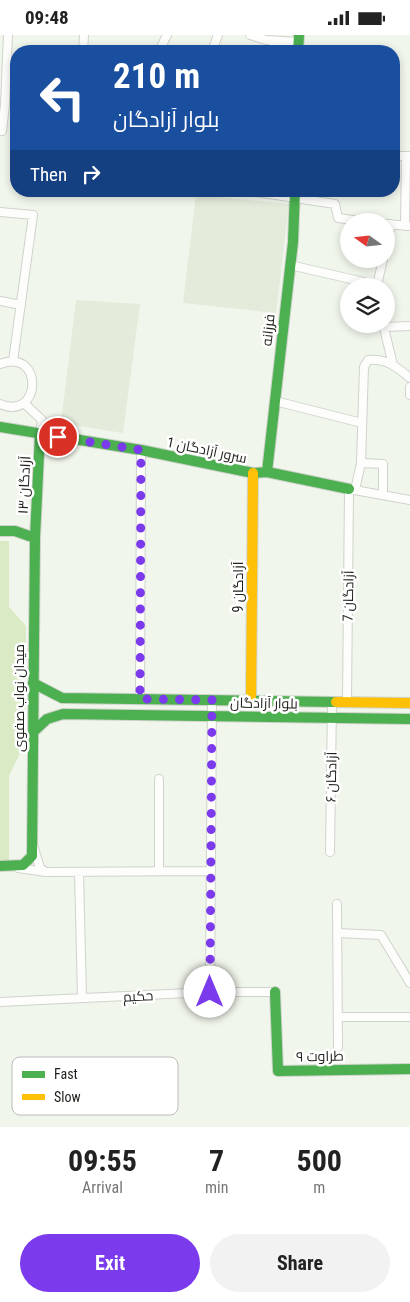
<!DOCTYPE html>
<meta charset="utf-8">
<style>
body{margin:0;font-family:"Roboto Condensed",Cairo,sans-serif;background:#f2f2f2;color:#222;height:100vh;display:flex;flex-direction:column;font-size:19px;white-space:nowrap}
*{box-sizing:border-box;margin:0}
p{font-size:16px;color:#767676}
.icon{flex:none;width:28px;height:28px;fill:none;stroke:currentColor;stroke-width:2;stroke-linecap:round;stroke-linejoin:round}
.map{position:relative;height:1092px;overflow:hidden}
.sheet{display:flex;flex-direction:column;background:#fff;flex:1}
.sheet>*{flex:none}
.banner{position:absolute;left:10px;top:10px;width:390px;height:152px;border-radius:20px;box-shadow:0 2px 8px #0003;background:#1a4fa0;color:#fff;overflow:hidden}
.needle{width:32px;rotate:285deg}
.buttons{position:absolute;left:340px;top:178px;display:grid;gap:10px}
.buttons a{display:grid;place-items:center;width:55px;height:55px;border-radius:50%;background:#fff;box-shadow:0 2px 8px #0003;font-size:25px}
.pin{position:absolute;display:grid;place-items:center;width:42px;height:42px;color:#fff;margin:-21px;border:2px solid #fff;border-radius:50%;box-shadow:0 1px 5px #0007}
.me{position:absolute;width:55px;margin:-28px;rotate:0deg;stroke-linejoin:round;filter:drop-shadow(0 0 4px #0008)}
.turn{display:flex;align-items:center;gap:18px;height:105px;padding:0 20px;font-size:22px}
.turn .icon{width:65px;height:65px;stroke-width:2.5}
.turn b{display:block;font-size:35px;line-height:42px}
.then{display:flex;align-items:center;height:48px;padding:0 20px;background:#0003;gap:10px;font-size:19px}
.eta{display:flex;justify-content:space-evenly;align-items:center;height:85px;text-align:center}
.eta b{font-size:30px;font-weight:700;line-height:35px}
.cta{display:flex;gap:10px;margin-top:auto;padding:10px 20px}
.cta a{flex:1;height:58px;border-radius:30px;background:#7c3aed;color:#fff;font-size:20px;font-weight:700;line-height:58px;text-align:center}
.cta a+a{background:#f2f2f2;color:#222}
.status{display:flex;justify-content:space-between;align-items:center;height:35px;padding:0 25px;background:#fff;direction:ltr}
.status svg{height:14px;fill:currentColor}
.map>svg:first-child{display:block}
.built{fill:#e3ebda}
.green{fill:#d9eac5}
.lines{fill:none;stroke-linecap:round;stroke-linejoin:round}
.street-casing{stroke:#cfd3cc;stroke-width:10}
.fast-casing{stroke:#cfd3cc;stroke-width:12}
.slow-casing{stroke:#cfd3cc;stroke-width:12}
.street{stroke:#fdfefc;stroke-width:8}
.fast{stroke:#4caf50;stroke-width:10}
.slow{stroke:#ffc107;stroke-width:10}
.route{stroke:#7c3aed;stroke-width:9;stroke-dasharray:0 16.2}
.labels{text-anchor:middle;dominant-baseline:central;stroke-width:5;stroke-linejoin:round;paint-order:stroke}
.street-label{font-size:14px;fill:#1e201b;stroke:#fff}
.key{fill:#fff;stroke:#bcbcbb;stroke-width:1}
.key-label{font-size:14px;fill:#1e201b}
</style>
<div class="status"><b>09:48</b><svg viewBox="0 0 49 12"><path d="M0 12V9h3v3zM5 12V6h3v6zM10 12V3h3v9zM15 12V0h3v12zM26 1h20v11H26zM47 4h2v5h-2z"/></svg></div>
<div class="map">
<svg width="410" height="1092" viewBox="0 0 410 1092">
<rect width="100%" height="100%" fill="#f1f6ec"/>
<path class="built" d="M 196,160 L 289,169 L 276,278 L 183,268 Z
M 76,265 L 140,269 L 123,398 L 61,388 Z"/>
<path class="green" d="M 0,506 L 9,506 L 9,572 L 26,591 L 26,706 L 9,741 L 9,825 L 0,825 Z"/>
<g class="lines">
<defs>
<path id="street" d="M 250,0 L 266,5 L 299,7
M 83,16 L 84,0
M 159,16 L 167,0
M 212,16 L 218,0
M 272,16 L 274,6
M 2,96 L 5,70 L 8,0
M 394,121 L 409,121
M 249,156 L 335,169 L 338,183 L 360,186
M 0,177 L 33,180 L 13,326
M 386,189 L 410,191
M 405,191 L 406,121
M 386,208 L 391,189
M 290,230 L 377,250
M 377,251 L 383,224
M 0,266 L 21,270
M 383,289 L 393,330
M 384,292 L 410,291
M 0,329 C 44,312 42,387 0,369
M 410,352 L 410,360
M 275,366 L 362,388
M 24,368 L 42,385 L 40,398
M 361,428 L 383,429 L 383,459
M 355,455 L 361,428 L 364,332 L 368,325 C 386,323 397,332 410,343
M 140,664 L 141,415
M 347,667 L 349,454 L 410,465
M 34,813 L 40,833 L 46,837
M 330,817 L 332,667
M 18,833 L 46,837 L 211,836
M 159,836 L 159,744
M 79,837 L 82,963
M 337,869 L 338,1012
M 337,898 L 381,900 L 410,948
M 210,957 L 212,665
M 0,967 L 210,957 L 275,957
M 339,982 L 410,982"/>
<path id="fast" d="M 298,16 L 299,0
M 0,392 L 141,415 L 253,438 L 267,437 L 349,454
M 267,437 L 293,207 L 295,156
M 0,496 L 15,496 L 35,503
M 33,648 L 62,663 L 336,667
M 33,697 L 47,684 L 63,679 L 410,684
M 0,831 L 23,830 L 32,821 L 35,503 L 40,398
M 275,957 L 278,1036 L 410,1034"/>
<path id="slow" d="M 251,666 L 253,438
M 336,667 L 410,668"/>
</defs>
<use href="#street" class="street-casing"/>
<use href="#fast" class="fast-casing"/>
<use href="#slow" class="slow-casing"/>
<use href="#street" class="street"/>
<use href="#fast" class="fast"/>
<use href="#slow" class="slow"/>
</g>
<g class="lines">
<path class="route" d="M 58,402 L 141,415 L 140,664 L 212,665 L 210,957"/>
</g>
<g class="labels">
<g class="street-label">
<text transform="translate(268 295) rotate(-84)">فرزانه</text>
<text transform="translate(207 415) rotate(12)">سرور آزادگان 1</text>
<text transform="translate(24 450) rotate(-87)">آزادگان ۱۳</text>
<text transform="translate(238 552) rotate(-90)">آزادگان 9</text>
<text transform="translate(348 561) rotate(-89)">آزادگان 7</text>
<text transform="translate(19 663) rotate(-90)">میدان نواب صفوی</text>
<text transform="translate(264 668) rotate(1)">بلوار آزادگان</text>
<text transform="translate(331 742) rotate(-89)">آزادگان ۶</text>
<text transform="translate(138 961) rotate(-3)">حکیم</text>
<text transform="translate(320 1021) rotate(-1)">طراوت ۹</text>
</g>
</g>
<rect x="12" y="1022" width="166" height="58" rx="8" class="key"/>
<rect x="22" y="1036" width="23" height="7" fill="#4caf50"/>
<rect x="22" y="1059" width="23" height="6" fill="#ffc107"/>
<g class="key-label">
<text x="54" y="1044">Fast</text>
<text x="54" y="1067">Slow</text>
</g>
</svg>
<div class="buttons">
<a><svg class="needle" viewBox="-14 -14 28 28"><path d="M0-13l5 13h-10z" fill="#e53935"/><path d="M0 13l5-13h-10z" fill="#767676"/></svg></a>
<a><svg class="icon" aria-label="layers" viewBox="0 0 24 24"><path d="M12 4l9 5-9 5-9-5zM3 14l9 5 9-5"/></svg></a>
</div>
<div class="pin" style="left:58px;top:402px;background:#d93025"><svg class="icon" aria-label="arrive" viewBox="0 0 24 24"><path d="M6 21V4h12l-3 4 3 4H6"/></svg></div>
<svg class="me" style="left:210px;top:957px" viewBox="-20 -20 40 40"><circle r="19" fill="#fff"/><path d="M0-13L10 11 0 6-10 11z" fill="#7c3aed"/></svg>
<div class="banner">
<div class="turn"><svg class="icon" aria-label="left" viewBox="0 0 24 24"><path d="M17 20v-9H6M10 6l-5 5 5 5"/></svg><div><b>210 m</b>بلوار آزادگان</div></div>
<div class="then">Then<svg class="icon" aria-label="right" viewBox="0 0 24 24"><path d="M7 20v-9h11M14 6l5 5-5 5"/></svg></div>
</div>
</div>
<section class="sheet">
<div class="eta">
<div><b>09:55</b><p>Arrival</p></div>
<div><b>7</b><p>min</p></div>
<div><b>500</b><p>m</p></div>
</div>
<div class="cta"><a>Exit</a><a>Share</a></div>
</section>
